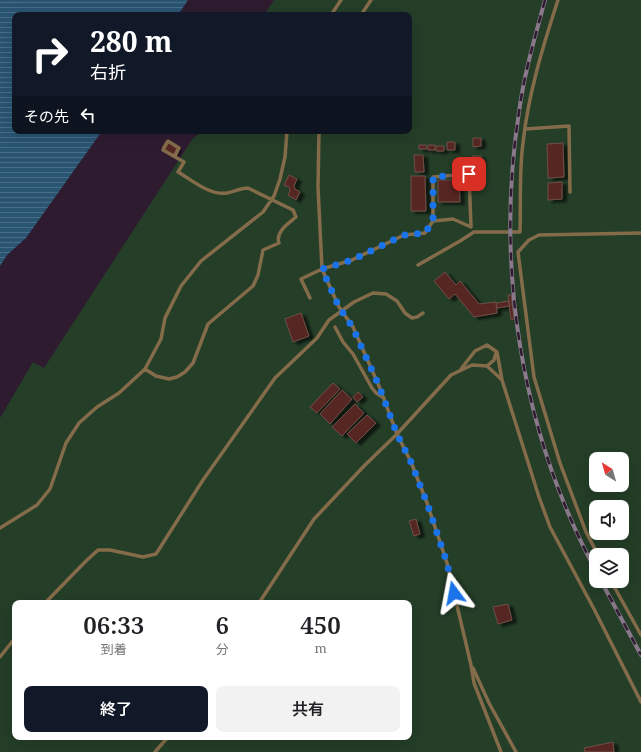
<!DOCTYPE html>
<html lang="ja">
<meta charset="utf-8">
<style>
body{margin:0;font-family:"Noto Serif","Noto Sans JP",serif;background:#f2f2f2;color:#202124;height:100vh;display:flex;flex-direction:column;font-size:15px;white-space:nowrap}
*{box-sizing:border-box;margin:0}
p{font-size:13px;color:#757577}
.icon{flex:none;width:22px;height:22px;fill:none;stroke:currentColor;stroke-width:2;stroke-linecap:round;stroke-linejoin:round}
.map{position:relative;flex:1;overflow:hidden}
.details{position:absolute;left:12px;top:600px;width:400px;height:140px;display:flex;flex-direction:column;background:#fff;border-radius:8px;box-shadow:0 4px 16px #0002}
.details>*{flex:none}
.banner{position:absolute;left:12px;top:12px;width:400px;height:122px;border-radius:8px;box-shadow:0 4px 16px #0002;background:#111827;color:#fff;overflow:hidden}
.needle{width:26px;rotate:323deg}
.buttons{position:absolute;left:589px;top:452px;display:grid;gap:8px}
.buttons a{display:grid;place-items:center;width:40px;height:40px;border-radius:8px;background:#fff;box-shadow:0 4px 16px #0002;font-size:20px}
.pin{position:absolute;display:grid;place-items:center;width:34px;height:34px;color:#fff;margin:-17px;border-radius:8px;box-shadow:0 2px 6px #0006}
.me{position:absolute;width:44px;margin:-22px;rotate:347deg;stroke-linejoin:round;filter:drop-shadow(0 0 3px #0008)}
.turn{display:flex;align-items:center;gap:14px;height:84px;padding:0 12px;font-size:18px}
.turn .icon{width:52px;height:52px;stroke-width:2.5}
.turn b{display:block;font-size:28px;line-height:34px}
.then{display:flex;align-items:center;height:38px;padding:0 12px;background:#0003;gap:8px;font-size:15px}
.eta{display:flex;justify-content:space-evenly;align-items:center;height:68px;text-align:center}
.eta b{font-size:24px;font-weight:600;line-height:28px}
.cta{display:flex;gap:8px;margin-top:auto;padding:8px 12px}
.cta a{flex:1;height:46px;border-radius:8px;background:#111827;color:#fff;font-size:16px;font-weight:600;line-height:46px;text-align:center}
.cta a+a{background:#f2f2f2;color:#202124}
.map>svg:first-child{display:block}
.park{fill:#243e28;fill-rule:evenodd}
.water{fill:url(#water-rules)}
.building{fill:#562821;stroke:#6f4e48;filter:url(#shadow)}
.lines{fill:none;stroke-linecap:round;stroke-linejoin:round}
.lane{stroke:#846c4a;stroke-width:3.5}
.rail-casing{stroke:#89798a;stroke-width:4}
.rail{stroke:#2e1b30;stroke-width:2.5;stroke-dasharray:8;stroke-linecap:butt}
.lane-bridge{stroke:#846c4a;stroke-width:3.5}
.route{stroke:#1a73e8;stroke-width:7;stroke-dasharray:0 12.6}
</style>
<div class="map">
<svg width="641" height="752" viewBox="0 0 641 752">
<defs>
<pattern id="water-rules" width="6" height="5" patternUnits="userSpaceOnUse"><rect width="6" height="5" fill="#295472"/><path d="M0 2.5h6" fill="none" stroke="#496d87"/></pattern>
<filter id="shadow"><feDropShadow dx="4.5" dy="2.5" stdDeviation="1" flood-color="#0009"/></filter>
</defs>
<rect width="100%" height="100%" fill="#2e1b30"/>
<path class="park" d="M 274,0 L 641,0 L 641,752 L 0,752 L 0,418 L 33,362 L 44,368 L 193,138 L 203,131 L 409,131 L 409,15 L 264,15 ZM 596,459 L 622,459 L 622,485 L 596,485 ZM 596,507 L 622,507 L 622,533 L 596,533 ZM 596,555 L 622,555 L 622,581 L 596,581 ZM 15,603 L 409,603 L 409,737 L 15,737 Z"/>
<path class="water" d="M 0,0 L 188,0 L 178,15 L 15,15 L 15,131 L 102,131 L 26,238 L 7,255 L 0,266 Z"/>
<path class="building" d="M 473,138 L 481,138 L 481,146 L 473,147 Z
M 166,141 L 177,148 L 173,155 L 162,148 Z
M 447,142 L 455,142 L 455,150 L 447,150 Z
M 563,143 L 564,177 L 548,178 L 547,144 Z
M 419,145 L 426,145 L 427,149 L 419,149 Z
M 428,145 L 435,145 L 435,150 L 428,150 Z
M 436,146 L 444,146 L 444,151 L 436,151 Z
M 414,155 L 423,155 L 424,172 L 415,172 Z
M 472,156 L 481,156 L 481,165 L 472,165 Z
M 289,175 L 297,179 L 294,186 L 295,189 L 300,192 L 296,200 L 288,195 L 290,191 L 289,187 L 284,185 Z
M 411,176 L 425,176 L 426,211 L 411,211 Z
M 438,180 L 459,180 L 460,202 L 438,202 Z
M 562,182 L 562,199 L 548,200 L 548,183 Z
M 445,272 L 456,285 L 460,281 L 479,304 L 496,302 L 497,313 L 474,317 L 455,294 L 449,299 L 434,281 Z
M 508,295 L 511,295 L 514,319 L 511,320 Z
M 509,301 L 510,306 L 497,308 L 496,303 Z
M 301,313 L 309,336 L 293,342 L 285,319 Z
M 333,383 L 340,389 L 317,413 L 310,407 Z
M 342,390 L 352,399 L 330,424 L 320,414 Z
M 358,392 L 363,397 L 357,402 L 353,397 Z
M 355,404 L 364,413 L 342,436 L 332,427 Z
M 367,415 L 376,423 L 356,443 L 347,434 Z
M 416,519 L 420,534 L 414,536 L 409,521 Z
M 508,604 L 512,620 L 498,624 L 493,607 Z
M 613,742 L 614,752 L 585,752 L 584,748 Z"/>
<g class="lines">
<path class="lane" d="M 331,15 L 341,0
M 361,15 L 371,0
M 525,129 L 569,126 L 570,192
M 319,131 L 318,187 L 322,269 L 339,307
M 418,265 L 460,241 L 474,232 L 520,232 C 521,202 519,172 523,143 C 528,95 543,46 558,0
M 310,298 L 301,279 L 322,269 L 352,260 L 404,235 L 425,233 L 433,221 L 433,177 L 469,174 L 471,227 L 453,219 L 433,221
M 335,327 L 343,342 L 353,354 L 372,388 L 376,393 L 384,398
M 353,327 L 379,386 L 397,434 L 411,462 L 427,503 L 447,563 L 471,665 L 474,683 L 501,752
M 487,366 L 494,360 L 496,353
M 145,369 L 156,376 L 169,379 L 177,377 L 185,372 L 193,363 L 208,324 L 253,286 L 258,275 L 263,250 L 279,243 C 275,232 289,223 296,217 L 293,210 L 248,188 C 238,188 235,192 227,193 C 210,196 192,180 178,172 L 184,162 L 163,150 L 168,141 L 179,148 L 175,156
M 461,369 L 475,351 L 487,345 L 497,352 L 502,380 L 539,497 L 550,527 L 594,609 L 641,702
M 0,528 L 37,505 L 50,489 L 66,443 L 79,423 L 97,407 L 119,393 L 145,369 L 161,339 L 165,318 L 181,286 L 201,261 L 263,212 L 274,196 L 280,179 L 285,157 L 287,131
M 598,555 L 586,532 L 560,463 L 534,377 L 518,252 L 529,240 L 539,235 L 641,233
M 611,581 L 641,635
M 45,603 L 86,561 L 98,550 L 110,550 L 143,557 L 156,554 L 203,480 L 275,378 L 317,338 L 329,320 L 354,302 L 373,293 L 386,294 L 397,301 L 405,313 L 412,318 L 417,317 L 423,313
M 259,603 L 314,519 L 364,466 L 397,434 L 451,375 L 472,365 L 487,366 L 501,379
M 0,657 L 15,638
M 473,668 L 489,703 L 516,752
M 155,752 L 168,737"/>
<defs>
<path id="rail" d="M 545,0 C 535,37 524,74 519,112 C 495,267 521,432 596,571
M 601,581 L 641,655"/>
</defs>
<use href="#rail" class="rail-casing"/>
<use href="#rail" class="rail"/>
<path class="lane-bridge" d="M 339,307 L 353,327"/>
</g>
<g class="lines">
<path class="route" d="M 454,593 L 447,563 L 427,503 L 411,462 L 397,434 L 379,386 L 353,328 L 339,307 L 322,269 L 352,260 L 404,235 L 425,233 L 433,221 L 433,177 L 469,174"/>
</g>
</svg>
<div class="buttons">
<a><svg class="needle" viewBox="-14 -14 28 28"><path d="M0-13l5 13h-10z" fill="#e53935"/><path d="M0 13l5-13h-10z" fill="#757577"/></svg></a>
<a><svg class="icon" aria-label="sound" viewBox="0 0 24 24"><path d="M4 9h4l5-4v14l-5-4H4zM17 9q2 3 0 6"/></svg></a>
<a><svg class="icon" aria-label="layers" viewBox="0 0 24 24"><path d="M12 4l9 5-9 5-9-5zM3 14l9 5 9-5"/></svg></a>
</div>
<div class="pin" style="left:469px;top:174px;background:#d93025"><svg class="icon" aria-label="arrive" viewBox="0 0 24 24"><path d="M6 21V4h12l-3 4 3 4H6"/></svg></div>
<svg class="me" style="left:454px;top:593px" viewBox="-20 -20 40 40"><path d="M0-17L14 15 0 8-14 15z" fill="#1a73e8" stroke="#fff" stroke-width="4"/></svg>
<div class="banner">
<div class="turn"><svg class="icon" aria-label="right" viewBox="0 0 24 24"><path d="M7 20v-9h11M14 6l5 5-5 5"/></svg><div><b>280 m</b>右折</div></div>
<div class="then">その先<svg class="icon" aria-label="left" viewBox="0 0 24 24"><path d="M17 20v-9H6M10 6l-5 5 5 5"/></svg></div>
</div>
<section class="details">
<div class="eta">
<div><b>06:33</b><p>到着</p></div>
<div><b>6</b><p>分</p></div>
<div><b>450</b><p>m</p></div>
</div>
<div class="cta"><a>終了</a><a>共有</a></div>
</section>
</div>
